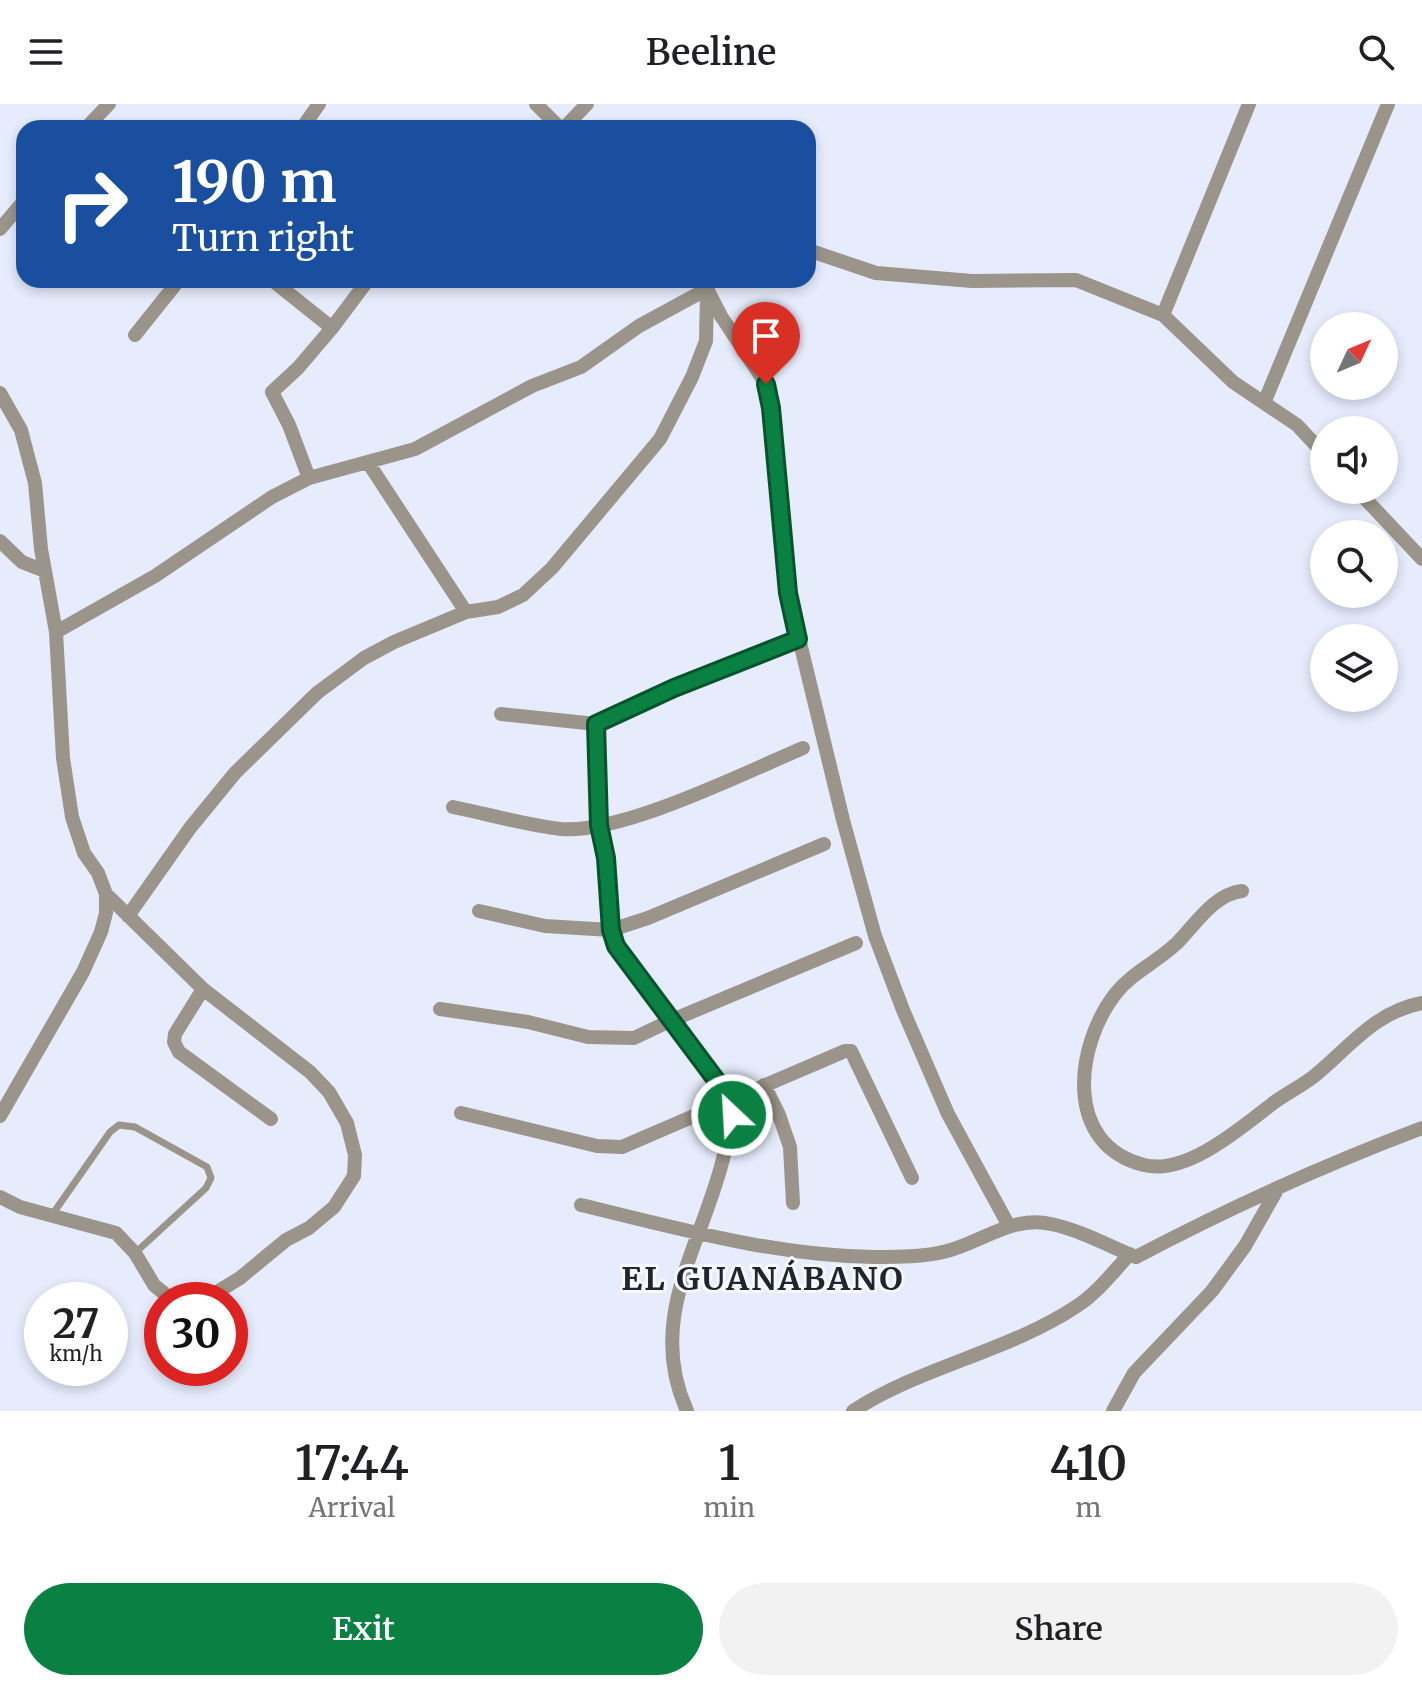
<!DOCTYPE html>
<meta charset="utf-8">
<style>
body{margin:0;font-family:Merriweather,serif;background:#f2f2f2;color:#202124;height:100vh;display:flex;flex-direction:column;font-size:30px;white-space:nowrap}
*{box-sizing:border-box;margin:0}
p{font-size:26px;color:#757577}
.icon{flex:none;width:44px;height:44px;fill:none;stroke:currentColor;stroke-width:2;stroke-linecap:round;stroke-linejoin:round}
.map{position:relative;height:1307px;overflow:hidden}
.drawer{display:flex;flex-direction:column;background:#fff;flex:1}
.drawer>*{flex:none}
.guide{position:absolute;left:16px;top:16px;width:800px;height:168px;border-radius:24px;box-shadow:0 4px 12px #0003;background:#1a4fa0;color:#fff;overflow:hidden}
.needle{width:52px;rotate:46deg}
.fabs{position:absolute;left:1310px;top:208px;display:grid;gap:16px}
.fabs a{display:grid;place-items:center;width:88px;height:88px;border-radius:50%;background:#fff;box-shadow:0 4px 12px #0003;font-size:40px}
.speed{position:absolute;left:24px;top:1178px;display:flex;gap:16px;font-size:40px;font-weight:700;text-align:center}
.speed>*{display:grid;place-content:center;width:104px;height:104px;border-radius:50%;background:#fff;box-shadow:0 4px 12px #0003;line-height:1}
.speed small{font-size:20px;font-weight:400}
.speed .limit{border:12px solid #d22;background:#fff;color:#111}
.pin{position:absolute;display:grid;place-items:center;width:68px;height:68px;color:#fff;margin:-82px -34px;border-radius:50% 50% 50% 0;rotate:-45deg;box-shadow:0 0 8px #0007}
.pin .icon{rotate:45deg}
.me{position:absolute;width:88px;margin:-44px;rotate:335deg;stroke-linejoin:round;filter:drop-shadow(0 0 6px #0008)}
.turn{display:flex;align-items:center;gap:28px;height:168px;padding:0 24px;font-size:36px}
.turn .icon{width:104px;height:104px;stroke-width:2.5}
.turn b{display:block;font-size:56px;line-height:68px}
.eta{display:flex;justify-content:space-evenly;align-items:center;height:136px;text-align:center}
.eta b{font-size:48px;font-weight:600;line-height:56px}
.cta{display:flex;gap:16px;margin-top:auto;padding:16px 24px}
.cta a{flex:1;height:92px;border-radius:48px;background:#0b8043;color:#fff;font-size:32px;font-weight:600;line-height:92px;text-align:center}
.cta a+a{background:#f2f2f2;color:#202124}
header{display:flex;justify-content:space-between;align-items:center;height:104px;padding:0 24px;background:#fff;font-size:36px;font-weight:600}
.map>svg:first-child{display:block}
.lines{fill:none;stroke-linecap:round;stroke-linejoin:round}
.service{stroke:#9b948a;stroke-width:7}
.minor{stroke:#9b948a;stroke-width:14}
.route-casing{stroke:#07532c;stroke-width:20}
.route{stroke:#0b8043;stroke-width:14}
.labels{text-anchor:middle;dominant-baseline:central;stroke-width:6;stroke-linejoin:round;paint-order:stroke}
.district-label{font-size:32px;font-weight:bold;letter-spacing:2px;fill:#21252e;stroke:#f8f9ff}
</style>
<header><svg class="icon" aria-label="menu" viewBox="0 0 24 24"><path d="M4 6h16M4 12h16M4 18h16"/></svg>Beeline<svg class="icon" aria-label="search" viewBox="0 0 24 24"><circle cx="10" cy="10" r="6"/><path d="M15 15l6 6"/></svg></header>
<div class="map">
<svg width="1422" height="1307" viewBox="0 0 1422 1307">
<rect width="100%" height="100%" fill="#e6ecfc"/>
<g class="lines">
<path class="service" d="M 52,1111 L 110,1028 L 119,1021 L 135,1023 L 207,1063 L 211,1074 L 206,1084 L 135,1149"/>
<path class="minor" d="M 536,0 L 560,24
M 86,24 L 109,0
M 302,24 L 319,0
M 564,24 L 587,0
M 0,125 L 24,97
M 808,146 L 876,169 L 972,177 L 1076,176 L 1163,211 L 1233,278 L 1297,321 L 1324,350
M 272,176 L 332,224
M 707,185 L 721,212 L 766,280 L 771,304 L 788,489 L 843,716 L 875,832 L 903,906 L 948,1010 L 1009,1122
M 1163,211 L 1249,0
M 135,231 L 179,176
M 0,289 L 21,326 L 35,379 L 41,445 L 56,528 L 63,654 L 72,713 L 84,749 L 98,769 L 106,790 L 106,809 L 101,828 L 83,868 L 0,1012
M 1264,299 L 1388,0
M 369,360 L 466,508 L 498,503 L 523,491 L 552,464 L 660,335 L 692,273 L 706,237 L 707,189
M 309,374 L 289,321 L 272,288 L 298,264 L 332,224 L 368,176
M 1357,386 L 1422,455
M 0,437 L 22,458 L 45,467
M 56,528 L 155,472 L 272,393 L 309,374 L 415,345 L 532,282 L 581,263 L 639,222 L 707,185 L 711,176
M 501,610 L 596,620 L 674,584 L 798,535
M 596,620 L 599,721 L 606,754 L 611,826 L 616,842 L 731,996 C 732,1015 728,1032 724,1051 C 703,1140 645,1214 687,1307
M 453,703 C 488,710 525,721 561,725 C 622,730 744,669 803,644
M 1242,787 C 1214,790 1195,821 1177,839 C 1157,858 1133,868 1116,889 C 1075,941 1063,1041 1144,1061 C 1186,1072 1242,1023 1272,1000 C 1285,990 1300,983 1313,973 C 1349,944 1374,908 1422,899
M 106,790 L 203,885 L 310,968 L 329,988 L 347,1019 L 355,1051 L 354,1072 L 334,1103 L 309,1124 L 286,1136 L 240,1174 L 204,1196
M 479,807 L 545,822 L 611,826 L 648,814 L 824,740
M 128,812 L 190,724 L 235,669 L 317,589 L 364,554 L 394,538 L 466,508
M 203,885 L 175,930 L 174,938 L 179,948 L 271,1015
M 440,905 L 528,918 L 588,933 L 634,934 L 670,917 L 856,839
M 764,981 L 779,1011 L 790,1043 L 793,1099
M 461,1009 L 597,1042 L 622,1043 L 845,947 L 851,947 L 912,1074
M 0,1093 L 20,1103 L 116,1129 L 135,1149 L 154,1181 L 172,1196
M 581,1101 C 677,1124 775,1152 874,1153 C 897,1153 924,1153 947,1147 C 982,1138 1013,1111 1051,1120 C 1080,1126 1109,1142 1136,1153 C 1229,1104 1324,1061 1422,1024
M 853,1307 C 922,1262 1008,1248 1077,1202 C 1098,1188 1113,1168 1130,1150
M 1113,1307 L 1134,1269 L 1212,1187 L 1245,1142 L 1278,1084"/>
</g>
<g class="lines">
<defs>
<path id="route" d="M 732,1011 L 731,996 L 616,842 L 611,826 L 606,754 L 599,721 L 596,620 L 674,584 L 798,535 L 788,489 L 771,304 L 766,280"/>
</defs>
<use href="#route" class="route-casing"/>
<use href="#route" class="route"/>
</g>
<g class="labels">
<g class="district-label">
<text x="763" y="1175">EL GUANÁBANO</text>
</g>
</g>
</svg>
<div class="fabs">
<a><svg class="needle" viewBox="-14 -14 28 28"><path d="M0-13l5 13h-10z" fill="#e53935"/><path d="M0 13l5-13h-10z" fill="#757577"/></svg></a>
<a><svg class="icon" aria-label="sound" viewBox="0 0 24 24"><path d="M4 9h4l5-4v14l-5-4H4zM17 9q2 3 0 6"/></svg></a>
<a><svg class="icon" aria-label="search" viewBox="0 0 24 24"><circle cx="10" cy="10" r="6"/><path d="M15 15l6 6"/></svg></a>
<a><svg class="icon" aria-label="layers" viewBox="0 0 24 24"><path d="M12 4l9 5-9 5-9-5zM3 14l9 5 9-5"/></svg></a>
</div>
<div class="speed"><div>27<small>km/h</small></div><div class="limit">30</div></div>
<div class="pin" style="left:766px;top:280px;background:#d93025"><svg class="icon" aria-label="arrive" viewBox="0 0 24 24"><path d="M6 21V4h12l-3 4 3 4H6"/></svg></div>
<svg class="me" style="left:732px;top:1011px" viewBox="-20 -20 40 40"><circle r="17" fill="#0b8043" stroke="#fff" stroke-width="3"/><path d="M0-11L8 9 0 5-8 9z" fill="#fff"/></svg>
<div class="guide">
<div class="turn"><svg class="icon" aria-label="right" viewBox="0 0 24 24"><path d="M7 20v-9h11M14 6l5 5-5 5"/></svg><div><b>190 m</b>Turn right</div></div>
</div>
</div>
<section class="drawer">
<div class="eta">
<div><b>17:44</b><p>Arrival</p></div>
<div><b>1</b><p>min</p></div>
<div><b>410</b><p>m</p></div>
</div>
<div class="cta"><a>Exit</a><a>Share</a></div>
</section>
